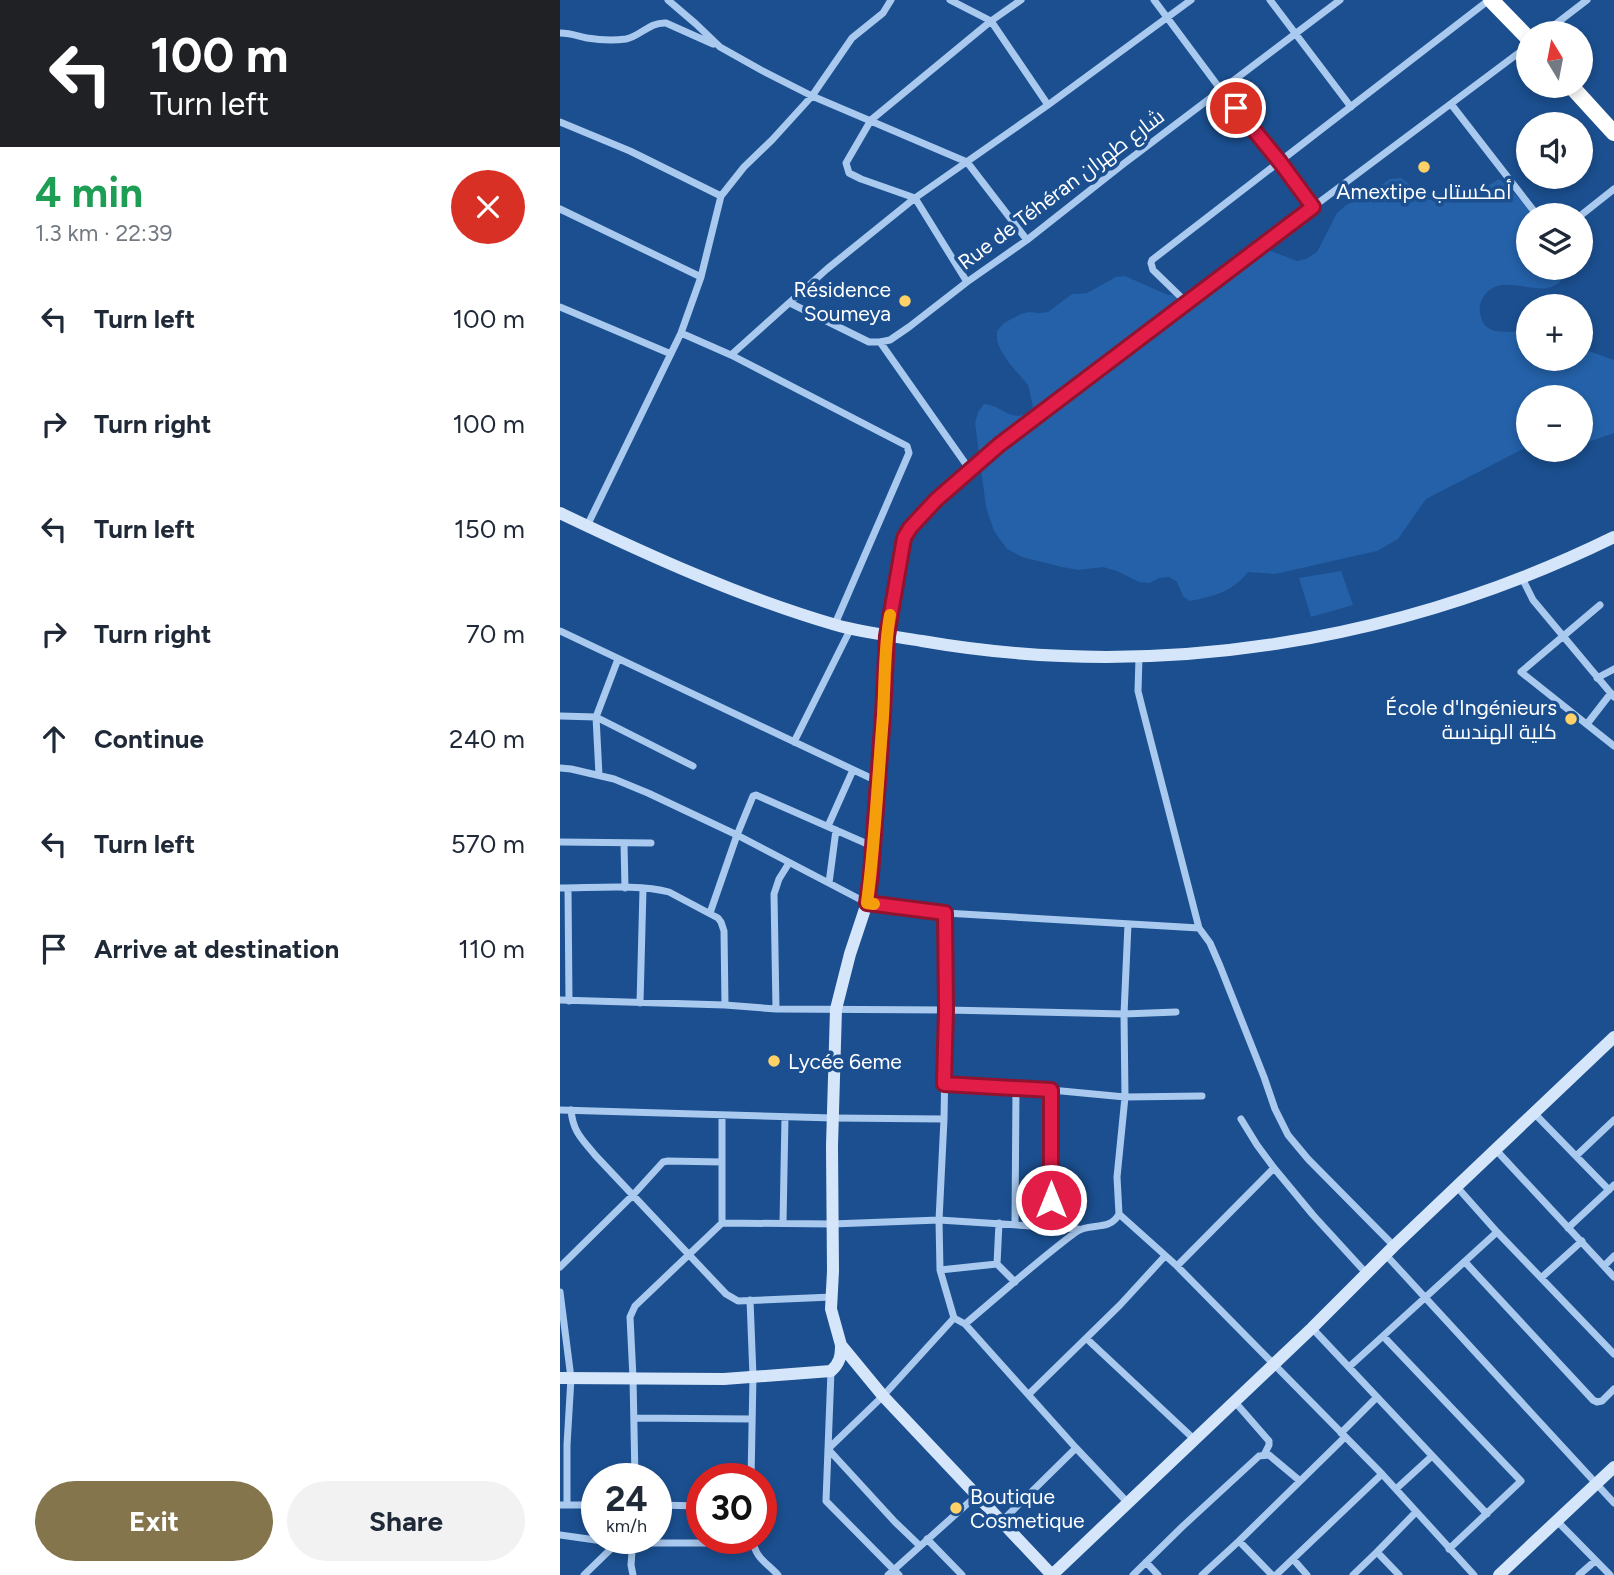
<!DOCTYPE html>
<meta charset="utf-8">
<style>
body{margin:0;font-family:Figtree,Cairo,sans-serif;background:#f2f2f3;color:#1f2937;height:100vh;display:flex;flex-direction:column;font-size:26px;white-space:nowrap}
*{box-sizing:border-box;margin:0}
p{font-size:23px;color:#747a83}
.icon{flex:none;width:38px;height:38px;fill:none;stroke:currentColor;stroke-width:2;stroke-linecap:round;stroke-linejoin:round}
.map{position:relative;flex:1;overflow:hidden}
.drawer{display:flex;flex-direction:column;background:#fff;width:560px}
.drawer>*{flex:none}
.top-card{background:#202124;color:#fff;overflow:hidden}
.needle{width:46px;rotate:350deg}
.buttons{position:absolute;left:956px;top:21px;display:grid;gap:14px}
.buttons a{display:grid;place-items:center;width:77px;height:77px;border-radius:50%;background:#fff;box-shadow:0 4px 10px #0003;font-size:35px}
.speed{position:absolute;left:21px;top:1463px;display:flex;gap:14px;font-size:35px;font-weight:700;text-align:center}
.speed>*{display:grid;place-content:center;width:91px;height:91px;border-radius:50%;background:#fff;box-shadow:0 4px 10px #0003;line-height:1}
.speed small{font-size:18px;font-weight:400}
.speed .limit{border:10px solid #d22;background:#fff;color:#111}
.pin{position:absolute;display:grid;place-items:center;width:60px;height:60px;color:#fff;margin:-30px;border:4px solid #fff;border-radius:50%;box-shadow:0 2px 7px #0007}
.me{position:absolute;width:77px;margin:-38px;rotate:0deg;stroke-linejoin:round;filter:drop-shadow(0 0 5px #0008)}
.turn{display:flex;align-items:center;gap:24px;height:147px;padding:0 35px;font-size:32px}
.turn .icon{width:91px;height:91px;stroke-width:2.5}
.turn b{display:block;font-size:49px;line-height:60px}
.round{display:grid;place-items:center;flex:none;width:74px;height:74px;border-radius:37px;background:#f2f2f3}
.headline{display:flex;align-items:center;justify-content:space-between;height:119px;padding:0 35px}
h1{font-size:42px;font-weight:700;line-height:52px;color:#1e9e55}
.button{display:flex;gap:14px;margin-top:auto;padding:14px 35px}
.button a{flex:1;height:80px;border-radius:42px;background:#84754c;color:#fff;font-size:28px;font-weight:700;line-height:80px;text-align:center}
.button a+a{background:#f2f2f3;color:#1f2937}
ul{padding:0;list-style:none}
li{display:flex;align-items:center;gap:21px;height:105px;padding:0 35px}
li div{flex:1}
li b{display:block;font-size:26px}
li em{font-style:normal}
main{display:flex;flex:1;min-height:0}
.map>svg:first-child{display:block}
.green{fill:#2461a8}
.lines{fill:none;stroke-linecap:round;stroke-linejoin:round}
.street{stroke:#a9c9ee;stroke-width:7}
.secondary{stroke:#d6e6fa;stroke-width:12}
.highway{stroke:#fff;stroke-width:16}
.route-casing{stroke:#92132f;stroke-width:18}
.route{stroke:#e11d48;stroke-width:12}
.slow{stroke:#f59e0b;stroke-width:12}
.poi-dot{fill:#ffd166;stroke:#1b4f8f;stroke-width:2.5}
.labels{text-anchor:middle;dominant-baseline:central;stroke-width:7;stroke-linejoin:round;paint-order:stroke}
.street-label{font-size:21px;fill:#fff;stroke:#1b4f8f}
.poi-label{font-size:21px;fill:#fff;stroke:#1b4f8f;text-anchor:end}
</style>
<main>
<section class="drawer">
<div class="top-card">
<div class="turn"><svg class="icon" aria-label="left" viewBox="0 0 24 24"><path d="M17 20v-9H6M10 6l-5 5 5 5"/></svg><div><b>100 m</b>Turn left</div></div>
</div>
<div class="headline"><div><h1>4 min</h1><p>1.3 km · 22:39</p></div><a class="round" style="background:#d93025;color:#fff"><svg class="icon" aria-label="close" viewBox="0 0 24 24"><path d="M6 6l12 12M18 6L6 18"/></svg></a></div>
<ul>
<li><svg class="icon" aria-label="left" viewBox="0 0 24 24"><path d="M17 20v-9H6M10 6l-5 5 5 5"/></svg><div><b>Turn left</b></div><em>100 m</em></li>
<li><svg class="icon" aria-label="right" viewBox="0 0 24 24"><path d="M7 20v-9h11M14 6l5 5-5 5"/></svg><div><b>Turn right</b></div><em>100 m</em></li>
<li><svg class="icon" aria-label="left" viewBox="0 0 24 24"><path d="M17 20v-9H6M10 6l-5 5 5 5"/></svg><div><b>Turn left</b></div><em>150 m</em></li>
<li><svg class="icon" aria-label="right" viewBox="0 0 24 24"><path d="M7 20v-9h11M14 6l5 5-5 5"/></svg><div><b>Turn right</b></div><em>70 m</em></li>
<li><svg class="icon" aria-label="ahead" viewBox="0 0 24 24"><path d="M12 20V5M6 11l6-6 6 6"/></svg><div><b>Continue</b></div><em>240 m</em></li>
<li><svg class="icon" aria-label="left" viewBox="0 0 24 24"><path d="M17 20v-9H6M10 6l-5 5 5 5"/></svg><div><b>Turn left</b></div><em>570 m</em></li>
<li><svg class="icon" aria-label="arrive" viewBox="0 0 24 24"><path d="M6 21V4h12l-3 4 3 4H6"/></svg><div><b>Arrive at destination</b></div><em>110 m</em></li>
</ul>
<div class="button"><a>Exit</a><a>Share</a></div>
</section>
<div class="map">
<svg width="1054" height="1575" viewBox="0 0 1054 1575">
<rect width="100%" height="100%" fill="#1b4f8f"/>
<path class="green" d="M 841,178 L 869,200 L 897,184 L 910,197 L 939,179 L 977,215 L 968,215 L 968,268 L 1008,268 C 992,313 946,265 924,296 C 919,303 919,309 921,317 C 926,338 951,330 968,331 L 968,359 L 1020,359 L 1020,348 L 1054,360 L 1054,433 L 1020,445 L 1020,397 L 968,397 L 968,448 L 965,448 L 866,499 L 838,539 L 817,551 L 715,574 L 688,572 C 672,592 653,597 629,601 L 623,596 L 617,582 L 609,577 L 599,578 L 590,583 L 579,582 L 557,571 L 543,567 L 518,570 L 502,567 L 462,557 L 447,549 L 434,531 L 426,507 L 415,423 L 418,412 L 424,404 C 444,405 454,428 473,407 L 468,385 L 449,363 L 441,351 L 437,341 L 437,331 L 444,323 L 461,314 L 469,312 L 479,313 L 488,312 L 512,294 L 527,293 L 556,277 L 565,276 L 608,295 L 637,294 L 650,289 L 683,261 L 698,253 L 711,251 L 737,261 L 746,259 L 757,252 L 777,213 L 786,205 L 801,198 L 830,179 Z
M 781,571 L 793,605 L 751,617 L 739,578 Z"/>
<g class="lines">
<path class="street" d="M 108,0 L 136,24 L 160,47 L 201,70 L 252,96 L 407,162 L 467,240
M 390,0 L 431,21 L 488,105
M 594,0 L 661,90 L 720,162 L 753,207
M 710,0 L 791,107
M 0,33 C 10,33 18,36 27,38 C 39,40 53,41 66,39 C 81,36 89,22 106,23 L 153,44
M 984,33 L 1027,0
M 891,104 L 977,215
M 0,122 L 70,151 L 161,196
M 0,209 L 141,277
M 1020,216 L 1054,189
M 407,282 L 355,198 L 301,179 L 289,173 L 286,163 L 311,120 L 431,21 L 461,0
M 626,302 L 593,270 L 591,263 L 592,260 L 929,0
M 230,303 L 309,342 L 320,342 L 330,340 L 349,327 L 407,282 L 467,240 L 562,165 L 780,0
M 0,307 L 111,354
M 121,333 L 171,355 L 347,446 L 349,453 L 275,624
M 320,342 L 410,470
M 171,355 L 267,269 L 355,198 L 488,105 L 631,0
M 27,526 L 121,333 L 141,277 L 161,196 L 184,167 L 212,140 L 252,96 L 292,38 L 323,13 L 331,0
M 962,578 L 973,600 L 1054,697
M 1040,605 L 961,672 L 1054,746
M 0,631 L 317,781
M 327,636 L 344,538 C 360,511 387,490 411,470 C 479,410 557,361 626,302 L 968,46
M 579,657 L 578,691 L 582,707 L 639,928 L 650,943 L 660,966 L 704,1077 L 715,1109 L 728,1135 L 748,1159 L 834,1246
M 1037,678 L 1054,669
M 0,716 L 36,717 L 133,766
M 1027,724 L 1051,693
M 234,742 L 291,628
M 0,768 L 11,769 L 54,779 L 88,793 L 177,835 L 307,903 L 385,913 L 639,928
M 39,775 L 36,717 L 58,659
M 268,826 L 293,770
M 0,842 L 91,843
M 64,843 L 65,888
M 269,883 L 276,830
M 0,888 C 32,888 80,884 109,892 L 158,918 L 161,922 L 164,931 L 165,1005
M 8,888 L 9,1001
M 150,913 L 177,835 L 193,796 L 196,795 L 312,846
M 385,913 L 386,1010 L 564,1014 L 616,1012
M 0,1000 L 165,1005 L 216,1009 L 386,1010 L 384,1119 L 379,1220 L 380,1270 L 394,1318
M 80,1003 L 83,889
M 216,1009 L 214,894 L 219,879 L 229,863
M 384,1084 L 491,1090 L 565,1097 L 642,1096
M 491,1090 L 491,1227
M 0,1110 L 273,1118 L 384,1119
M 11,1110 C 13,1132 22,1139 35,1155 L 166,1294 L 178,1301 L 272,1297
M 974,1113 L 1049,1190
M 162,1116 L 162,1223
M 681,1119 L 697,1145 L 714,1168 L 753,1215 L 807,1274
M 936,1150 L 1054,1277
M 1016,1156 L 1054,1120
M 897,1187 L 937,1232 L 1054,1354
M 559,1214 L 557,1177 L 565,1097 L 564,1014 L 568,924
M 223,1223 L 225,1117
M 455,1224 L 456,1088
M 1008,1228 L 1054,1185
M 826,1255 L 1054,1503
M 905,1262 L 1033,1400 L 1037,1402 L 1042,1401 L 1054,1389
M 437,1264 L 439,1223
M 617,1266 L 714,1168
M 1044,1266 L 1054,1256
M 0,1267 L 73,1195 L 103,1162 L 108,1161 L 162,1162
M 380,1270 L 437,1264 L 455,1282
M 981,1278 L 1022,1241
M 0,1292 L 11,1378 L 7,1445 L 7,1505
M 190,1300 L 193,1376 L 191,1479
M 405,1324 C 442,1293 477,1261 516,1232 C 529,1222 550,1232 559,1214 L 617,1266 L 822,1474 L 914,1575
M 752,1328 L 927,1514
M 823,1336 L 961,1481 L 889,1549
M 527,1339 L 635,1440
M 789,1367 L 937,1232
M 271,1371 L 266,1501 L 339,1575
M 469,1394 L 560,1305 L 605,1256
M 675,1402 L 709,1441 L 709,1445 L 704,1455
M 74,1418 L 192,1419
M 781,1433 L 817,1397
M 75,1479 L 73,1378 L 70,1317 L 75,1306 L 162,1223 L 272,1224 L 379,1220 L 518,1229
M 836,1489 L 872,1456
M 0,1505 L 37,1505
M 96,1505 L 142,1506
M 997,1521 L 1050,1575
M 441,1522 L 516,1448
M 0,1535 L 57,1543
M 73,1538 L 71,1565 L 73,1575
M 193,1539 C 194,1557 206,1562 218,1575
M 367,1539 L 402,1575
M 679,1541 L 712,1575
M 359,1545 L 335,1522 L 268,1449 L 323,1396 L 394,1318 L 405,1324 L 516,1448 L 568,1503
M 817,1552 L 856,1512
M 733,1559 L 747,1575
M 586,1562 L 598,1575
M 24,1575 L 57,1543 L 194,1543
M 328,1575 L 416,1496
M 573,1575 L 623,1526 L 699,1456 L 709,1455 L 740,1481
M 642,1575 L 679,1541 L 785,1437
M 716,1575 L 822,1474
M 793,1575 L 817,1552 L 839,1575
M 1019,1575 L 1035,1561"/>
<path class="secondary" d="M 0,513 C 90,556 180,597 276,625 C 304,633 333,636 362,641 C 598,682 840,642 1054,537
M 327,636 L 315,815 L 307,903 L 290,954 L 276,1009 L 272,1146 L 273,1271 L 271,1309 L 281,1345 L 323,1396 L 492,1575
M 0,1378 L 164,1379 L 271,1371 C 280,1363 281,1356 281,1345
M 492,1575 L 752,1328 L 834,1246 L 1054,1037
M 939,1575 L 1054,1467"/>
<path class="highway" d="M 931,0 L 968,38
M 1011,86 L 1054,133"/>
</g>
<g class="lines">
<defs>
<path id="route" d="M 491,1200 L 491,1090 L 384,1084 L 386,1010 L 385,913 L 307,903 L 311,874 L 323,715 L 327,636 L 344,538 L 350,528 L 376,500 L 439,445 L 753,207 L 720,162 L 676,108"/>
</defs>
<use href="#route" class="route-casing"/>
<use href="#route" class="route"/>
<path class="slow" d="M 314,904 L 307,903 C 315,841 318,778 323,716 C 325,682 324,648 330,615"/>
</g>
<g class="poi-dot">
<circle cx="864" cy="167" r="7"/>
<circle cx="345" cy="301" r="7"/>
<circle cx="1011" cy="719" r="7"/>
<circle cx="214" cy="1061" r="7"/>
<circle cx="396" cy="1508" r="7"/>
</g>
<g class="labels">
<g class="street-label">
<text transform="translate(501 189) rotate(-37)">Rue de Téhéran شارع طهران</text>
</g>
<g class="poi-label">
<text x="864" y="191" text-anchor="middle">Amextipe أمكستاب</text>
<text x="331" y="289">Résidence<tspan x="331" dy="24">Soumeya</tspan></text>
<text x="997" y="707">École d'Ingénieurs<tspan x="997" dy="24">كلية الهندسة</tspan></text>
<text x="228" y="1061" text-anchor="start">Lycée 6eme</text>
<text x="410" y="1496" text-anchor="start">Boutique<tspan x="410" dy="24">Cosmetique</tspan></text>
</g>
</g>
</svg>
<div class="buttons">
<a><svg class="needle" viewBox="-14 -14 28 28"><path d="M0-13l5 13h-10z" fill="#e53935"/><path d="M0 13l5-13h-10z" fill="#747a83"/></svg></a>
<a><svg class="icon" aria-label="sound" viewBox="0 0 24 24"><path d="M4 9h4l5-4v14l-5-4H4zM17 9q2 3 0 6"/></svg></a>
<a><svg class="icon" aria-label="layers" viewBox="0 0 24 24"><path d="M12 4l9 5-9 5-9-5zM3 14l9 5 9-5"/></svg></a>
<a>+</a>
<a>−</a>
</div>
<div class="speed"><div>24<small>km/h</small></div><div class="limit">30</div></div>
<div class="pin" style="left:676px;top:108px;background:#d93025"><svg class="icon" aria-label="arrive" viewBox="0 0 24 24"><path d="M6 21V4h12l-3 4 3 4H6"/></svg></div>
<svg class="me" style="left:491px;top:1200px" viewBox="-20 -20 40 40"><circle r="17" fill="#e11d48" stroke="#fff" stroke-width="3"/><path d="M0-11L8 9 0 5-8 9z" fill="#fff"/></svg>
</div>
</main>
